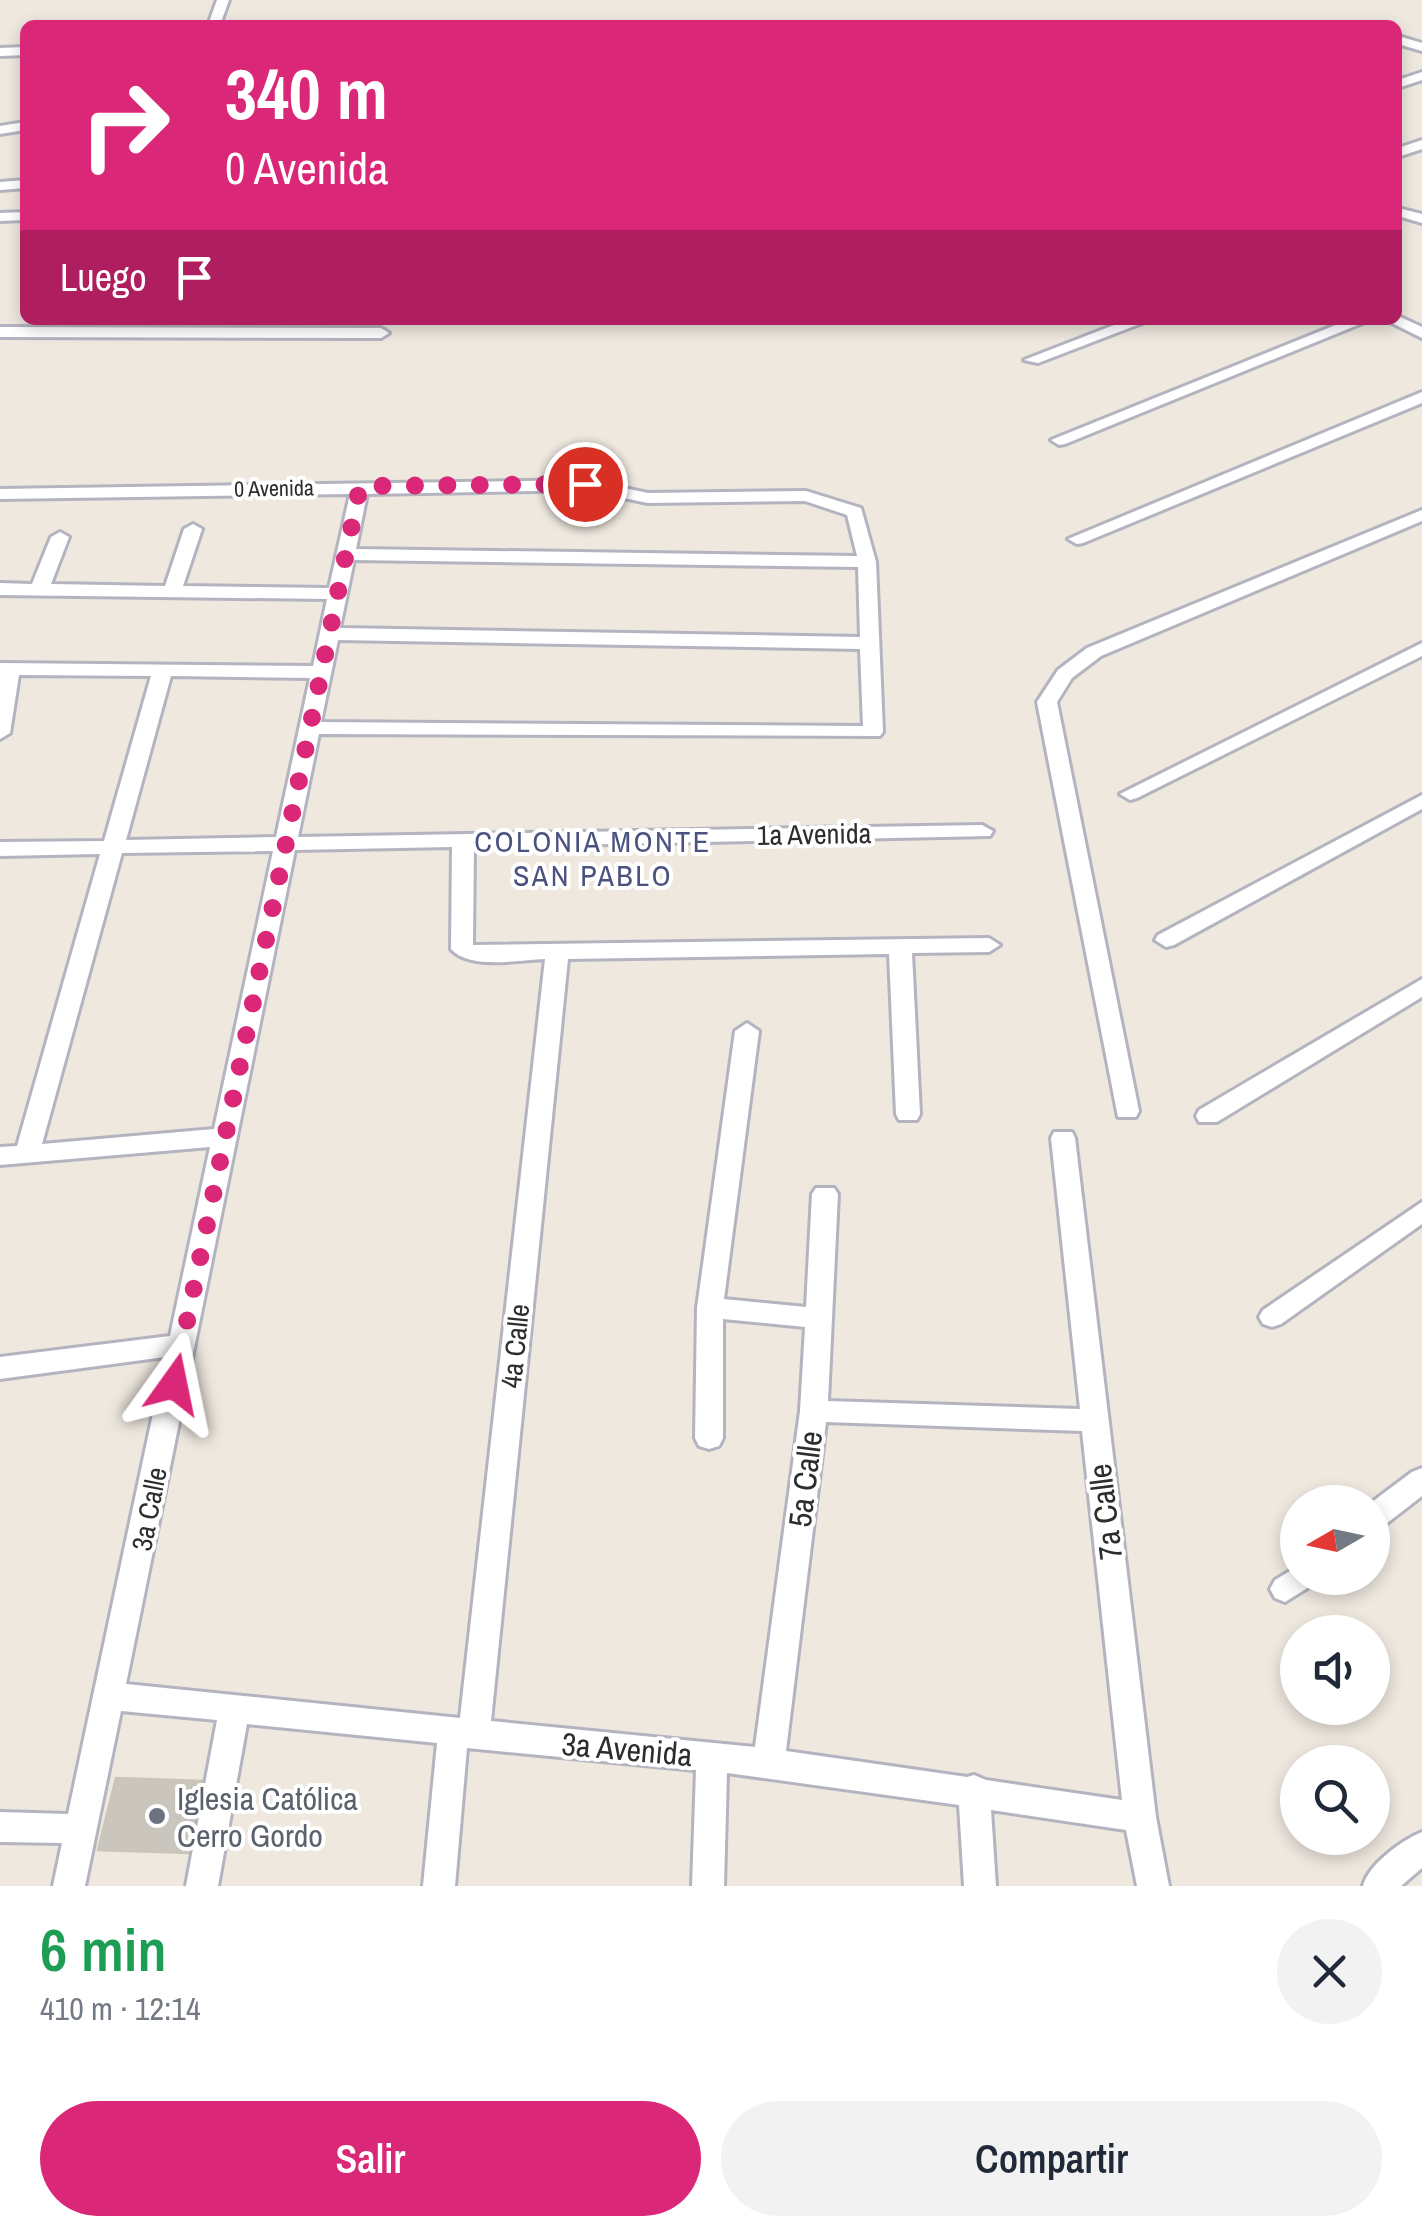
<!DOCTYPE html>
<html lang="es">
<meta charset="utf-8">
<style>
body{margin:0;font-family:"Archivo Narrow",sans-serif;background:#f2f2f3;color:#1f2937;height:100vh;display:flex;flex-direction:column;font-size:38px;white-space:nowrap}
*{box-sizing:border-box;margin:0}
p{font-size:32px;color:#747a83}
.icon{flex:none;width:55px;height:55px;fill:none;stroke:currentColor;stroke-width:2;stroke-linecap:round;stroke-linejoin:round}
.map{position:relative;height:1886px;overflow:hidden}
.panel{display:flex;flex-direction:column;background:#fff;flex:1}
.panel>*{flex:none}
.guide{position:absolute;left:20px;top:20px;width:1382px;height:305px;border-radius:15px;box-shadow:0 5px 15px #0003;background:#db2777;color:#fff;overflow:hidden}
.needle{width:65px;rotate:261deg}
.fabs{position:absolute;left:1280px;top:1485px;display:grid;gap:20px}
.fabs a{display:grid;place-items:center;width:110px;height:110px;border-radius:50%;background:#fff;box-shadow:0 5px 15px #0003;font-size:50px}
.pin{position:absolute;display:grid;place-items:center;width:85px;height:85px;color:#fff;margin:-42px;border:5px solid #fff;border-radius:50%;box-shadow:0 2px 10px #0007}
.me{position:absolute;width:110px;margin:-55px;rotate:12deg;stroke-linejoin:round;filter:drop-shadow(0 0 8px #0008)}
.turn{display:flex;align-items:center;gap:35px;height:210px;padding:0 40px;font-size:45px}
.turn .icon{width:130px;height:130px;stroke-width:2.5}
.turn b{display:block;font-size:70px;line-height:85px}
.then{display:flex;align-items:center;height:95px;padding:0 40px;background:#0003;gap:20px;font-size:38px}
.round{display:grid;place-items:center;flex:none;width:105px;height:105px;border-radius:52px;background:#f2f2f3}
.headline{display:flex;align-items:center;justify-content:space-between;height:170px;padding:0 40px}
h1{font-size:60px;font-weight:600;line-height:75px;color:#1e9e55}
.button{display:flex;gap:20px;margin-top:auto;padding:20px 40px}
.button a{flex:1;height:115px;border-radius:60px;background:#db2777;color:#fff;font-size:40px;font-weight:600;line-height:115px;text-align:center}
.button a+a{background:#f2f2f3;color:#1f2937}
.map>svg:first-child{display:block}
.building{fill:#cac6bd;stroke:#cac5b8;stroke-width:2.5}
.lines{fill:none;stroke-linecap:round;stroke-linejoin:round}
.minor-casing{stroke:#b3b4c0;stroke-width:6}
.minor{fill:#fff;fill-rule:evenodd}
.route{stroke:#db2777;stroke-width:18;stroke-dasharray:0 32.4}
.worship-dot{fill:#6b7280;stroke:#fff;stroke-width:4}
.labels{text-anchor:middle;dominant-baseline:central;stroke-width:8;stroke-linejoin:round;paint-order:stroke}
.far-street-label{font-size:22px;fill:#2d2d2d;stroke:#fff}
.street-label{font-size:28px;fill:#2d2d2d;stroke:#fff}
.neighbourhood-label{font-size:30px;letter-spacing:2.5px;fill:#4b527f;stroke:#fff}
.near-street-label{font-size:32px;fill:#2d2d2d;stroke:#fff}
.near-worship-label{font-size:32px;fill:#5b616d;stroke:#fff;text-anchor:start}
</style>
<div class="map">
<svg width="1422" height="1886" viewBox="0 0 1422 1886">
<rect width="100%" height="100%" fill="#eee8df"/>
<path class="building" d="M 116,1778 L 202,1781 L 188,1853 L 98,1850 Z"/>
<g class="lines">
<defs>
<path id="minor" d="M 217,0 L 229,0 L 220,25 L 208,25 Z
M 1398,36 L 1422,43 L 1422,51 L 1398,44 Z
M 25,47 L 25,55 L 0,56 L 0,48 Z
M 1422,72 L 1422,80 L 1398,88 L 1398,80 Z
M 25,122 L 25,130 L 0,134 L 0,126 Z
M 1422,140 L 1422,149 L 1398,157 L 1398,148 Z
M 25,180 L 25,188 L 0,190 L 0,182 Z
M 1398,208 L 1422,214 L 1422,223 L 1398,216 Z
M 25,212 L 25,220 L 0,221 L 0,213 Z
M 1398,316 L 1422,327 L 1422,338 L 1386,320 L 1398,320 Z
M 1127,320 L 1150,320 L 1038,363 L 1024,360 Z
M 1348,320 L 1370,320 L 1065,444 L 1059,445 L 1051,440 Z
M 0,327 L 381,328 L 389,333 L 381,338 L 0,337 Z
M 1422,392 L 1422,403 L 1083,543 L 1077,544 L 1068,539 Z
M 585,480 L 648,493 L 806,491 L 861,508 L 876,562 L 883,732 L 880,736 L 319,734 L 298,837 L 982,825 L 993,831 L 990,836 L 474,847 L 473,945 L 989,938 L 1000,945 L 989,952 L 912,953 L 920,1114 L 917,1120 L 899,1120 L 896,1114 L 889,954 L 568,959 L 491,1721 L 755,1747 L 800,1411 L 805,1327 L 723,1319 L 723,1438 L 719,1446 L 709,1449 L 699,1446 L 695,1438 L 697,1308 L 735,1031 L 747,1023 L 759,1031 L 724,1299 L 806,1307 L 812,1194 L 816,1188 L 834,1188 L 838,1194 L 828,1401 L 1080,1409 L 1051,1138 L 1054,1132 L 1072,1132 L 1075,1138 L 1156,1817 L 1169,1886 L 1137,1886 L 1126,1830 L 991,1810 L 996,1886 L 964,1886 L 959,1805 L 727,1773 L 724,1886 L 692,1886 L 696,1770 L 467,1748 L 455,1886 L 423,1886 L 437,1743 L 247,1724 L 218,1886 L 186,1886 L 217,1720 L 121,1711 L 85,1886 L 53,1886 L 62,1843 L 0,1842 L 0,1812 L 68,1814 L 165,1357 L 0,1379 L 0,1357 L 170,1336 L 210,1147 L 0,1165 L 0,1147 L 17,1146 L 100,854 L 0,856 L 0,842 L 104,841 L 151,676 L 19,675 L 10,733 L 0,739 L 0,663 L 313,666 L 327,599 L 0,595 L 0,583 L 32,584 L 51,537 L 60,532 L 69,537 L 51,584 L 165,586 L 184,529 L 193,524 L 202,529 L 183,586 L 329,588 L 350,494 L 0,499 L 0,489 ZM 585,490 L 648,503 L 805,501 L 847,515 L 857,556 L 356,549 L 367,494 ZM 354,560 L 858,567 L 860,637 L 340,628 ZM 338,640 L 860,649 L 863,726 L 321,722 ZM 171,676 L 310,678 L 276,837 L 126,840 ZM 452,847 L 451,949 C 469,970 519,960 545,959 L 460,1718 L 126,1684 L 295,850 ZM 273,851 L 214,1129 L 42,1144 L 122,853 ZM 826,1422 L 1082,1431 L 1122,1800 L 986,1780 L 974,1775 L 967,1777 L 786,1751 Z
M 1422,510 L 1422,521 L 1101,656 L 1072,678 L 1057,702 L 1139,1111 L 1136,1117 L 1118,1117 L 1037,702 L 1058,670 L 1087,648 Z
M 1422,643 L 1422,656 L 1137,798 L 1130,800 L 1120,794 Z
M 1422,795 L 1422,809 L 1174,945 L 1166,947 L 1155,940 L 1158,935 Z
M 1422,979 L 1422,997 L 1217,1122 L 1199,1122 L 1196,1116 L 1199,1110 Z
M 1422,1202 L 1422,1224 L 1281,1324 L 1272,1327 L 1263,1324 L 1259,1317 L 1263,1310 Z
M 1422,1468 L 1422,1496 L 1382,1527 L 1372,1531 L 1372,1502 L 1412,1472 Z
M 1298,1566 L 1298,1578 L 1314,1578 L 1309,1587 L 1285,1602 L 1275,1598 L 1270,1589 L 1275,1580 Z
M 1422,1832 L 1422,1868 L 1401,1886 L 1363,1886 C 1368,1865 1402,1840 1422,1832 Z"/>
</defs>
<use href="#minor" class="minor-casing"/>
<use href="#minor" class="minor"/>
</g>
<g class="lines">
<path class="route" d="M 174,1384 L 360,486 L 585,484"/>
</g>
<circle class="worship-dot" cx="157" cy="1816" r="10"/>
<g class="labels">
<g class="far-street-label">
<text transform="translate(274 488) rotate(-1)">0 Avenida</text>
</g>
<g class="street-label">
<text transform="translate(814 834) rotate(-1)">1a Avenida</text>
<text transform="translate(515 1346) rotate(-84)">4a Calle</text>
<text transform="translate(149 1509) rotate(-79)">3a Calle</text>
</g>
<g class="neighbourhood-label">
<text x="593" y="841">COLONIA MONTE<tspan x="593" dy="34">SAN PABLO</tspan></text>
</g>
<g class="near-street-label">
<text transform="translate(805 1479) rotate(-83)">5a Calle</text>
<text transform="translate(1105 1512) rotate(-97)">7a Calle</text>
<text transform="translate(627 1749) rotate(5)">3a Avenida</text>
</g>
<g class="near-worship-label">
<text x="177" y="1798">Iglesia Católica<tspan x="177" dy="37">Cerro Gordo</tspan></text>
</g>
</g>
</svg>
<div class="fabs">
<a><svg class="needle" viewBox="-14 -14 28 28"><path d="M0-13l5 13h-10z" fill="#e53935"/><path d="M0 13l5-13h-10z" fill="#747a83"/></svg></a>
<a><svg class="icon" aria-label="sound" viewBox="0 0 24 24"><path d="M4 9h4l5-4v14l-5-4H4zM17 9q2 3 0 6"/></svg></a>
<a><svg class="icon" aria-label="search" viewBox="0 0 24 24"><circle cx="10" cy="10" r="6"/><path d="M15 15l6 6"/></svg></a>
</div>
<div class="pin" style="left:585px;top:484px;background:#d93025"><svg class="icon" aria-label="arrive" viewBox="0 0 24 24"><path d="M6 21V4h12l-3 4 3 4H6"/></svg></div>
<svg class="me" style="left:174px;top:1384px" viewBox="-20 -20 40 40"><path d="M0-17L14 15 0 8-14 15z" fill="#db2777" stroke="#fff" stroke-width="4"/></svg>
<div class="guide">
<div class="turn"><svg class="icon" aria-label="right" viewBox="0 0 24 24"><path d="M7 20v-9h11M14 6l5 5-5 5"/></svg><div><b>340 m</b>0 Avenida</div></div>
<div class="then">Luego<svg class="icon" aria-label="arrive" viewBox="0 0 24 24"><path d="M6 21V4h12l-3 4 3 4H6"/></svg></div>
</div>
</div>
<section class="panel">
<div class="headline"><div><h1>6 min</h1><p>410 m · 12:14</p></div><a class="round"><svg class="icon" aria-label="close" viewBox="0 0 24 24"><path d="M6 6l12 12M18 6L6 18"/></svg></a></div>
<div class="button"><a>Salir</a><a>Compartir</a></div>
</section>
